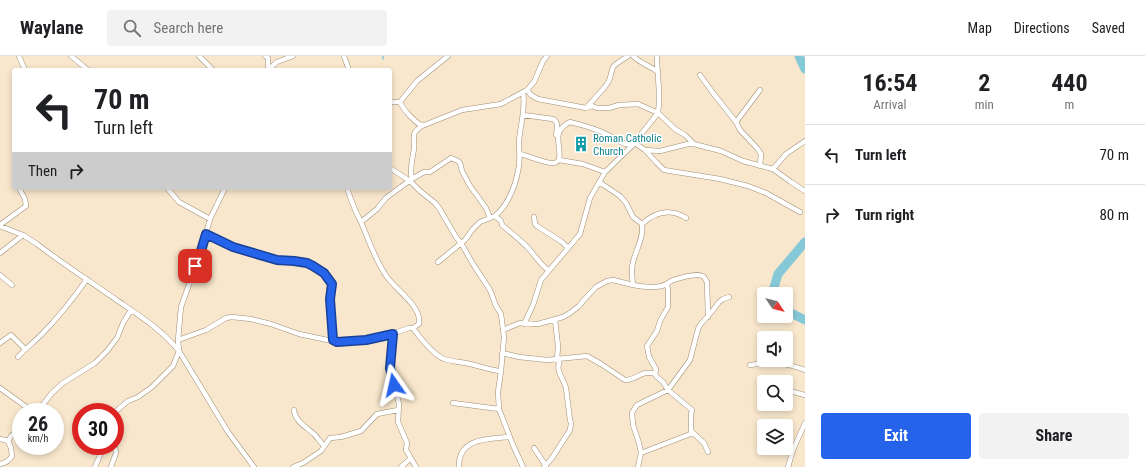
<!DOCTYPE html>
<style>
body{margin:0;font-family:"Roboto Condensed",sans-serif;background:#f2f2f2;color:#202124;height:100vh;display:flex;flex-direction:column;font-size:15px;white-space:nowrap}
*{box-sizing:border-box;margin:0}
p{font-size:13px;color:#757577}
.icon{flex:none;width:22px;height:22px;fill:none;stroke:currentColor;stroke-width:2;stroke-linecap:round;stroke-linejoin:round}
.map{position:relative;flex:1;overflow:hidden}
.drawer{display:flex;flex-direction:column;background:#fff;width:340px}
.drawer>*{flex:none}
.hud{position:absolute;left:12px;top:12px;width:380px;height:122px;border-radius:4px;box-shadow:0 2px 6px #0003;background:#fff;color:#202124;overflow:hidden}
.needle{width:26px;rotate:125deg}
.buttons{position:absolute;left:757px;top:231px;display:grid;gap:8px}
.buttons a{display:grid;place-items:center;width:36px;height:36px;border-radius:4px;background:#fff;box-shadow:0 2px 6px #0003;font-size:20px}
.speed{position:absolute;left:12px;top:347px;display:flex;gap:8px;font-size:20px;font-weight:700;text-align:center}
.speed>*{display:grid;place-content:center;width:52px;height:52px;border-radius:50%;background:#fff;box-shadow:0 2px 6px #0003;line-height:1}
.speed small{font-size:10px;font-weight:400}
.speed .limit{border:6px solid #d22;background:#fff;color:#111}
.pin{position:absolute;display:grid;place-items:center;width:34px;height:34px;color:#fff;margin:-17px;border-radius:8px;box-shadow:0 2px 6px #0006}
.me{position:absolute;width:44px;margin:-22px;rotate:349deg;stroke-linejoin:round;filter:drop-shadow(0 0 3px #0008)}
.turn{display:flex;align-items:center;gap:14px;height:84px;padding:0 16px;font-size:18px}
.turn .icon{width:52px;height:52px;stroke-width:2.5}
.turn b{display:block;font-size:28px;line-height:34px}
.then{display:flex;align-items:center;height:38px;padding:0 16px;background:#0003;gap:8px;font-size:15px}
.eta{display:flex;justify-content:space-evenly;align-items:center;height:68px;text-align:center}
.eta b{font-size:24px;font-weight:700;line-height:28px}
.primary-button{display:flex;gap:8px;margin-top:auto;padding:8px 16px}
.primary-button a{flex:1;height:46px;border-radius:4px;background:#2563eb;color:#fff;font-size:16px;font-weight:700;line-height:46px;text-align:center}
.primary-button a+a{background:#f2f2f2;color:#202124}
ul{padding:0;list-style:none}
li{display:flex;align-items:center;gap:12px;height:60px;padding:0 16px;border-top:1px solid #e0e0e0}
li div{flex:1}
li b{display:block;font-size:15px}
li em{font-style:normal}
header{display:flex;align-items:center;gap:24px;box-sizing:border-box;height:56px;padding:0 20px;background:#fff;border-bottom:1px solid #e0e0e0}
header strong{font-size:19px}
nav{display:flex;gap:22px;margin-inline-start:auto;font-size:14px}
.search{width:280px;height:36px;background:#f2f2f2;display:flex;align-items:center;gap:10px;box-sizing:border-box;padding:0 14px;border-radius:4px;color:#757577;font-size:15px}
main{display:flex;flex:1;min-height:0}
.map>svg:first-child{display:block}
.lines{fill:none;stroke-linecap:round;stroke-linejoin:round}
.stream{stroke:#85c8d7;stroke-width:1.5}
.river{stroke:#85c8d7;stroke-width:9}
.minor-casing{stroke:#9e8e75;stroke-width:5.5}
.minor{stroke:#fff;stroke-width:4.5}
.route-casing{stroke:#184099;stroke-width:10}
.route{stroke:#2563eb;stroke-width:7}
.labels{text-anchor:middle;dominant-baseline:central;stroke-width:3;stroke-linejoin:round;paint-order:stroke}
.culture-label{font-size:11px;fill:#0d838f;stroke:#fff;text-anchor:start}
</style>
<header>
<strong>Waylane</strong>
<div class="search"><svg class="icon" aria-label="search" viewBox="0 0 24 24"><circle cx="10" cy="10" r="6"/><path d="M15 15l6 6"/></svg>Search here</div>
<nav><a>Map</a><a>Directions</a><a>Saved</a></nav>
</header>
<main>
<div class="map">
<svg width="805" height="411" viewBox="0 0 805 411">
<rect width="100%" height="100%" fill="#f8e7cc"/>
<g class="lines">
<path class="stream" d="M 383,0 L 383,3"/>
<path class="river" d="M 799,0 L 805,13
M 772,238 L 778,218 L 805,186
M 786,253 L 789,256 L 805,264"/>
<defs>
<path id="minor" d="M 19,0 L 25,14
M 71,0 L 88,14
M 199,0 L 213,14
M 265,0 L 268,2 L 268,13
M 344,0 L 349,14
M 633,0 C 640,7 650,10 658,16
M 268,14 L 277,6 L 293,0
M 700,19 L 713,37 L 736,66 L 740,74 L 757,92 L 761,98 L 760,110
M 527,34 L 531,39 L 538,43 L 586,52 L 592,50 L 597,52 L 609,52 L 619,49 L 638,48 L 658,57 C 661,38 657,19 657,0
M 390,46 L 400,46 L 417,25 L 448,0
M 400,46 C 404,55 414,65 422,70 C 419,72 417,73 415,76 C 412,81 415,87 414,92 C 413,102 409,113 412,123
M 587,51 L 604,32 L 609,25 L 613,11 L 616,8 L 628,0
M 523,59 L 553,63 C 559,66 557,73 556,79
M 736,66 L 760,34
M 422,70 L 462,54 L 501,48 L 527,34 L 534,26 L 543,5 L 547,0
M 645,94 L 660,95 L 688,88 L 694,88
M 520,98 C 526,99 550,109 554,107 C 556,107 558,105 559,104 L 583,108 L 605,116
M 559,104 C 562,89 550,76 570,66 C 582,69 595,72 606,78 C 613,81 619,86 626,88 C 629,89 631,88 635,87 L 645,94 L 656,106 L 664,114 L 720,123 L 748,130 L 766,137 L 800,156
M 390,112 L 410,125 L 420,135 L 435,147 L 439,152 L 456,181 L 461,187 L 473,208 L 490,234 L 496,250 L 501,258 L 504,281 L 501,315 L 498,336 L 499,353 L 513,389 L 523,411
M 773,113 L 786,98 L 805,85
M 599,126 L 620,140 L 626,147 L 633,161 L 642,168 C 644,181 636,194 633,206 C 631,213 632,221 633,229 C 643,231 652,232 662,230 C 666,229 669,226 673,224 C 680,222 699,216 704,221 C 705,222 706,225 707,226 L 708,261
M 167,132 L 179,146 L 210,163
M 347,132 C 351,144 355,155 361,166 C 369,185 375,204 387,221 C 396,234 422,250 419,268 L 413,272
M 495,160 C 509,148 516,128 519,110 C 520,102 519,94 519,86 C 520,69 526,53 523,36
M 534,161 L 535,168 L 537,170 L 562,186 L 568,192
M 361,166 L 377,153 L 386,142 L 398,133 L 412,123 L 424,116 L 430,116 L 451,102 L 458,105 L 460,107 L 462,115 L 470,130 L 486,152 L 490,162
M 642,168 C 655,156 670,152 686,162
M 0,169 L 26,150 L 25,143 L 19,132
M 0,170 L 23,179 L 37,188 C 63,208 91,226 118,245 C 140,260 162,274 179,295 L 228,376 L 254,411
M 205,177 L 233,191 L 277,204 L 294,205 L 307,207 L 313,210 L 324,217 L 332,228 L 330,243 L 333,284
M 0,197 L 23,179
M 438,206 L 465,184 L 472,174 L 480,166 L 495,160 L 501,165 L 502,169 C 511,177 521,184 529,193 C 535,200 541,209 548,214
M 0,219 L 12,229
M 667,229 L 668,233 L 668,251 L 660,265 L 657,275 L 647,290 L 648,295 L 649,301 L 656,313 L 655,318 L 657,321 L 663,326 L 668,334 L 692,354 L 691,358 L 691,375 L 704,387 L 708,396
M 555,264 L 558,290 L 557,304
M 524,268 L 533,249 L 541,224 L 580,178 L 590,142 L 605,116 L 635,87 L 642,77 L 658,57 L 675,73 L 685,79 L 694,88 L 721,95 L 743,105 L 773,113 L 791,126 L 805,135
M 503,274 L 520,267 L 538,268 L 563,261 L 570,257 L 579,250 L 583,245 L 596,231 L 607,225 L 613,224 L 633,229
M 393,278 L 390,312 L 399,348 L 398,366 L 407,387 L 406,394 L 416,411
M 178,284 L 206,274 L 226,262 L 232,261 L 251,263 L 271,268 L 299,278 L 337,286 L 366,284 L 386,280 L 409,272 L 413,272 C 419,281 434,299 444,303 C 453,306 464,306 474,309 C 483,311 492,315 501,315
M 0,287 L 11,279 L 25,293
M 502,297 L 519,301 L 547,304 L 587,300 L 601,308 L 625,324 C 638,324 641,313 655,318
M 18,301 C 25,293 33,287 41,279 C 58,262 73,243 87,223
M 750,309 C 773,306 783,306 805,314
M 0,332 L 25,350 L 29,356
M 786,334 L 805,339
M 453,347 L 499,353
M 294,354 C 295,366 308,372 315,379 C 318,383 321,386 324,390
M 37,356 L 52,337 L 63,327 L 95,307 L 107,295 L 117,282 L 123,267 L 131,254
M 115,356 L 128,345 L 138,341 L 152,331 L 173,310 L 179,295 L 178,284 L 181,251 L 201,195 L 210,163 L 225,132
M 0,383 L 8,385
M 534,392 L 546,410
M 641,397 L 693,377
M 0,408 C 6,407 9,405 12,400 L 11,392 L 8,385 L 12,379 L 21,373
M 95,411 L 104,390
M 111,411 L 116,397 L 115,390
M 293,411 L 303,407 L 321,395 L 330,382 L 341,381 L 361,375 L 377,358 L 398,354
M 401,411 L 410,403
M 459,411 C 458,382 488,383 509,381
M 544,411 L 552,402 L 570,374 L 571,367 L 570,364 L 566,332 C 563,321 555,316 560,303
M 638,411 L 641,397 L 639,387 L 633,369 L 632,357 L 633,355 L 637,349 L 643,346 L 668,334 L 690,304 L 698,273 L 700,269 L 714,253 L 719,246 L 723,243 L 729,241
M 788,411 L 793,394 L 805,367"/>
</defs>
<use href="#minor" class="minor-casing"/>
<use href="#minor" class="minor"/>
</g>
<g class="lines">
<defs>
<path id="route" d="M 195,210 L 201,195 L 206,178 L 233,191 L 277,204 L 294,205 L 307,207 L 313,210 L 324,217 L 332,228 L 330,243 L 333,284 L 337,286 L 366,284 L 393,278 L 390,312 L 394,329"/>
</defs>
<use href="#route" class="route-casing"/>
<use href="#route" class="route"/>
</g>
<defs>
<symbol id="building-bare" viewBox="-9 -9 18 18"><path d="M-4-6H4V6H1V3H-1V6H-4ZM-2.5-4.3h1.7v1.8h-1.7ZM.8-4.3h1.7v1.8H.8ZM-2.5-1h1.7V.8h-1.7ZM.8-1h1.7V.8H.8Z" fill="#0f9aa8" stroke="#fff" stroke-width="2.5" paint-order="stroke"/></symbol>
</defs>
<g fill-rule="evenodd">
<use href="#building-bare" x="570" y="77" width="22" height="22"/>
</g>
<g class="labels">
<g class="culture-label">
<text x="593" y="82">Roman Catholic<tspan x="593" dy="13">Church</tspan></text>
</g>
</g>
</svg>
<div class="buttons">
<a><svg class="needle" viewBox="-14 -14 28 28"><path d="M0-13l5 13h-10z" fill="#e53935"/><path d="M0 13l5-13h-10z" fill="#757577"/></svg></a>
<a><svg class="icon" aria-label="sound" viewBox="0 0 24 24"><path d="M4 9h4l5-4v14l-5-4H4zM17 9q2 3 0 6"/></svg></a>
<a><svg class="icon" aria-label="search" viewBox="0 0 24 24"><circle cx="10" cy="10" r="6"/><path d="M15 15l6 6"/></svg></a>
<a><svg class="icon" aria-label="layers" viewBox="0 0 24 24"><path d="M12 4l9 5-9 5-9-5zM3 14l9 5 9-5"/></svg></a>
</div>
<div class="speed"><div>26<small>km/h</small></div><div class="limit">30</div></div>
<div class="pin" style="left:195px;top:210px;background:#d93025"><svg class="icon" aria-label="arrive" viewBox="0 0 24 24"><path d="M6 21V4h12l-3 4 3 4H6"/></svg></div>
<svg class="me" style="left:394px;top:329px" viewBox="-20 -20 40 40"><path d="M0-17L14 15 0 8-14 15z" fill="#2563eb" stroke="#fff" stroke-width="4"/></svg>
<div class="hud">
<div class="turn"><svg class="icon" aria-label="left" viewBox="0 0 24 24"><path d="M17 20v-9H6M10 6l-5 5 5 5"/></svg><div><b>70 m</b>Turn left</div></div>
<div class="then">Then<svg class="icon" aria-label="right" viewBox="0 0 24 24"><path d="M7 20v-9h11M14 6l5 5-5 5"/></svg></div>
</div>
</div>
<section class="drawer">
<div class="eta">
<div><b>16:54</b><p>Arrival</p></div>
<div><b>2</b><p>min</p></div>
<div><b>440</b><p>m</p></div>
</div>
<ul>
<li><svg class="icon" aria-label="left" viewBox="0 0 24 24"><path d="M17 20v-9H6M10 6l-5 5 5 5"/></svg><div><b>Turn left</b></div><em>70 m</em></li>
<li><svg class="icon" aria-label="right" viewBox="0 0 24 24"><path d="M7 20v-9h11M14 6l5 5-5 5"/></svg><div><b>Turn right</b></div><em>80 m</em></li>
</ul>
<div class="primary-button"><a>Exit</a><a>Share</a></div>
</section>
</main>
